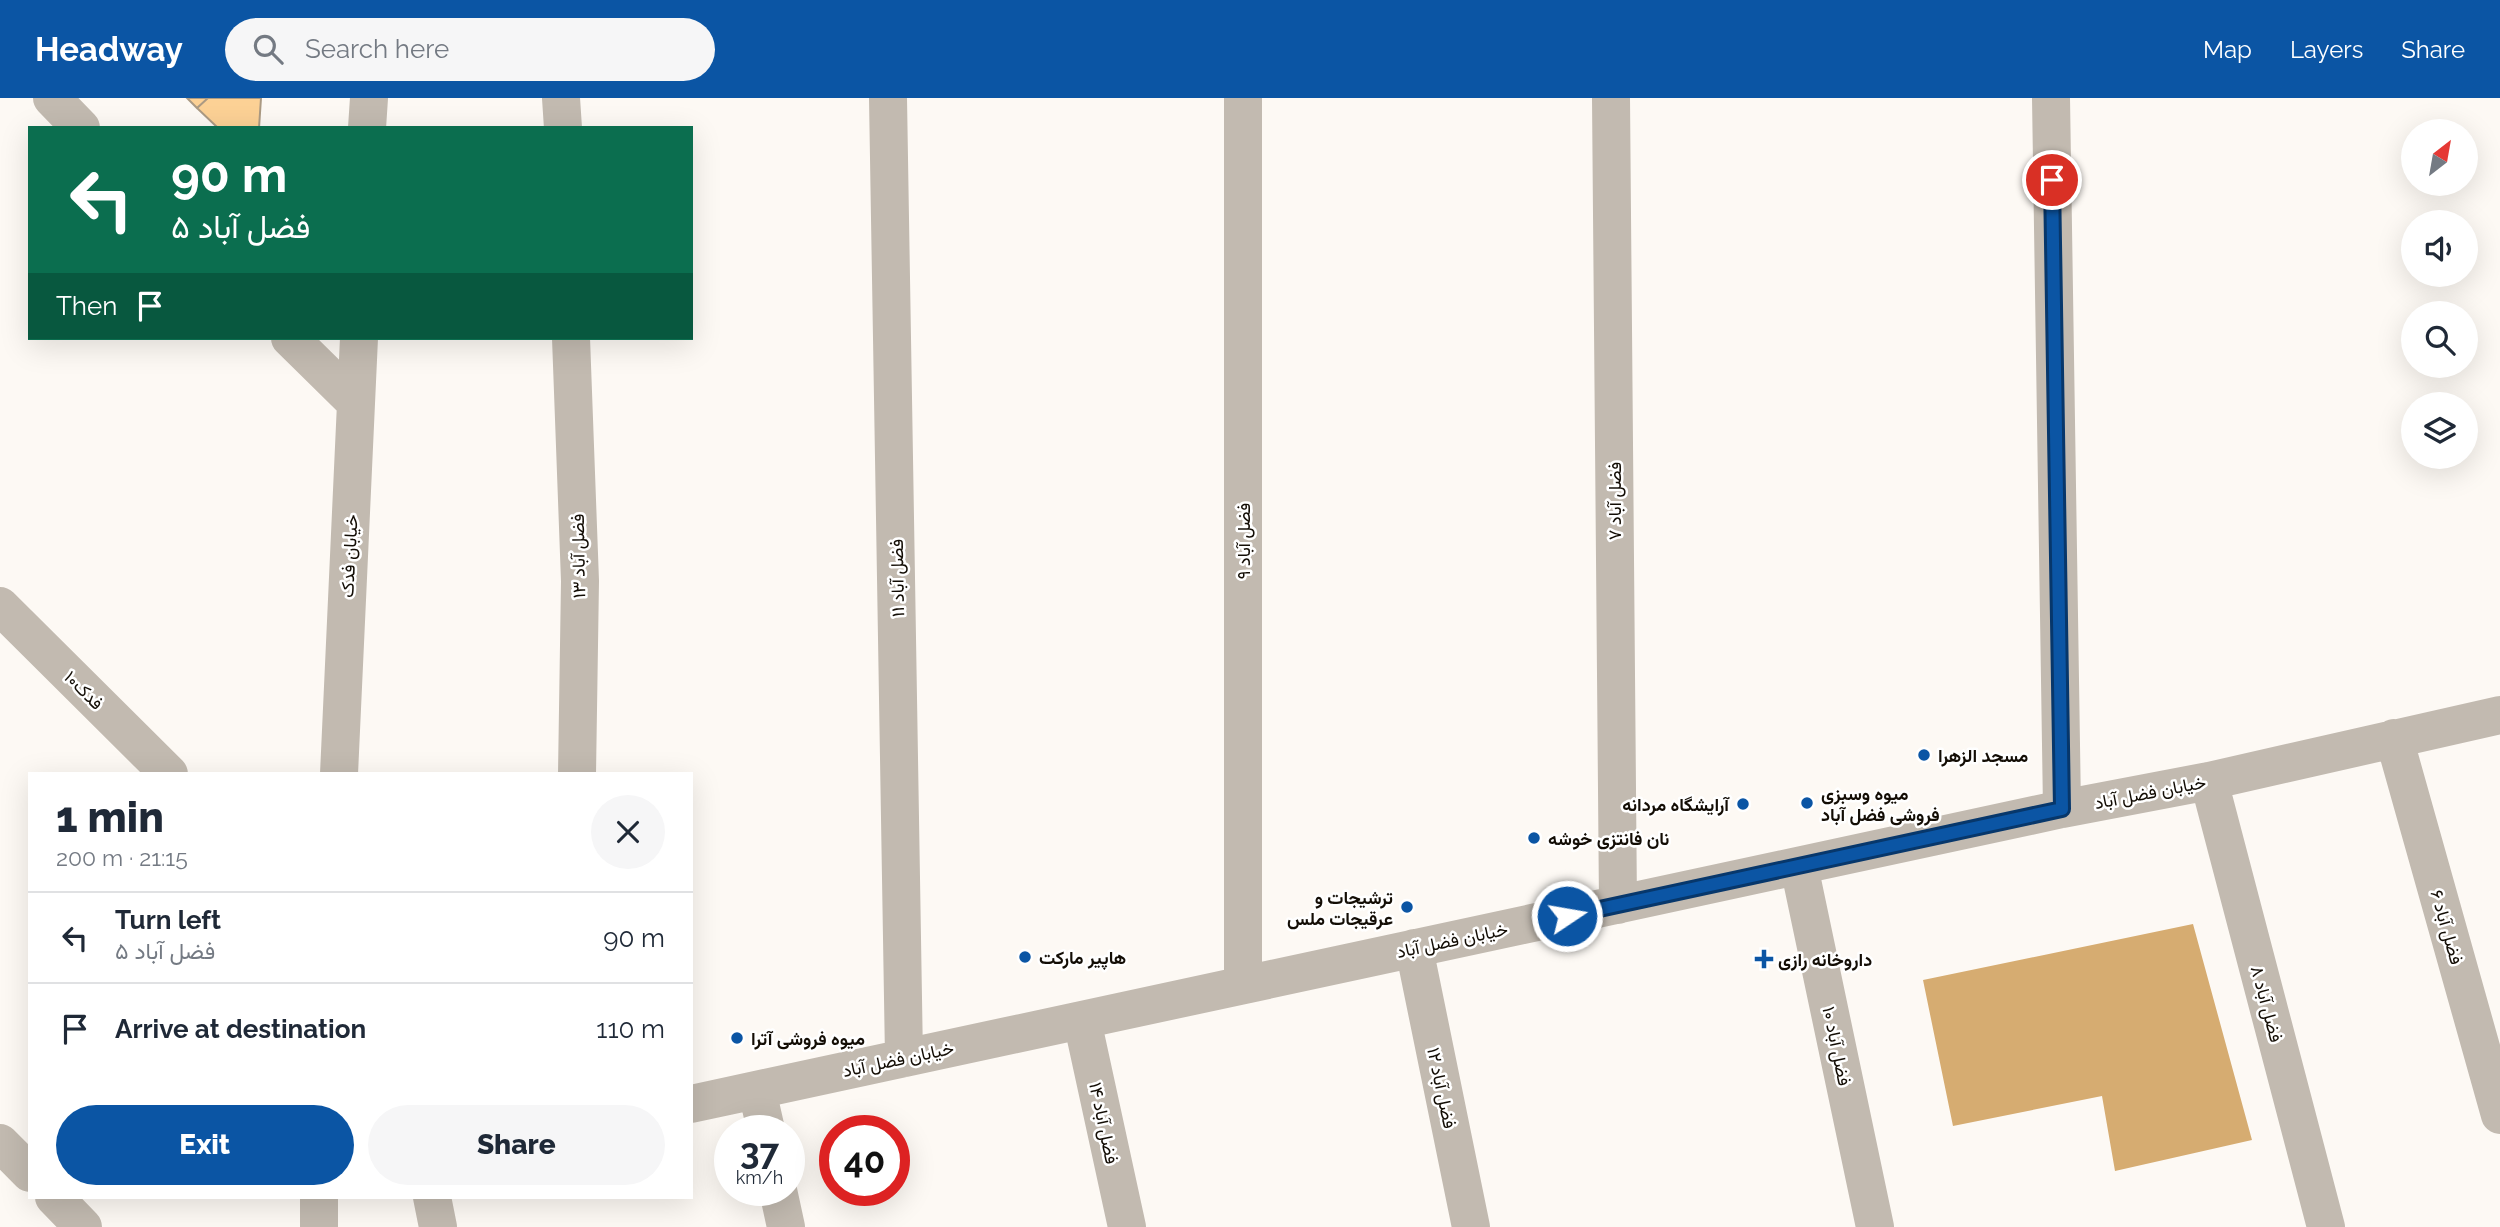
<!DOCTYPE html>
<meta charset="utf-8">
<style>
body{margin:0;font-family:Raleway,Vazirmatn,sans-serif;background:#f6f6f7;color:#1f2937;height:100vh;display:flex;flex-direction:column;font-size:26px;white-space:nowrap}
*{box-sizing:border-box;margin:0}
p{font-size:23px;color:#747a83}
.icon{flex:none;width:38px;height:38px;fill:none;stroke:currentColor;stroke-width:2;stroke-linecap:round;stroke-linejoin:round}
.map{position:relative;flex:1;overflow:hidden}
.side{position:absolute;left:28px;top:674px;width:665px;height:427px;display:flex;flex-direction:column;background:#fff;border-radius:0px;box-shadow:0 7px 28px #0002}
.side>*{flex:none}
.guide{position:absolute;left:28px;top:28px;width:665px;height:214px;border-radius:0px;box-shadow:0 7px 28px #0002;background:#0b6e4f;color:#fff;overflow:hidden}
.needle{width:46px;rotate:31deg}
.fabs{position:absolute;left:2401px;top:21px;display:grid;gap:14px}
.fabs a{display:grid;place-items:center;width:77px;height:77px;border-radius:50%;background:#fff;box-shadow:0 7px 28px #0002;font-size:35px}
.speed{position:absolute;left:714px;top:1017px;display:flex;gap:14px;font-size:35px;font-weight:700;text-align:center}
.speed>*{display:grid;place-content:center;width:91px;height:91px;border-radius:50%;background:#fff;box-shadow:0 7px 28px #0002;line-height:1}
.speed small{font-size:18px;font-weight:400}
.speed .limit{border:10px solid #d22;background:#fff;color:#111}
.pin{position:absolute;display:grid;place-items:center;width:60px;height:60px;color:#fff;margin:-30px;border:4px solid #fff;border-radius:50%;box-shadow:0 2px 7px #0007}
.me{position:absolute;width:77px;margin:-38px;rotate:78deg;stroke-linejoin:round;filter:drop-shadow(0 0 5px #0008)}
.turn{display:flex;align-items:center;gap:24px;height:147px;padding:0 28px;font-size:32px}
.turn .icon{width:91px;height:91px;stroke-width:2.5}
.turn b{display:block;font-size:49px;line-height:60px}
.then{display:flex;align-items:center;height:66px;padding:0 28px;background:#0003;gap:14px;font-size:26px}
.round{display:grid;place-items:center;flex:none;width:74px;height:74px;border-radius:37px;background:#f6f6f7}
.overview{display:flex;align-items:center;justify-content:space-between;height:119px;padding:0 28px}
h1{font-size:42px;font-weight:800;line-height:52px}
.action{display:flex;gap:14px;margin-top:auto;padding:14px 28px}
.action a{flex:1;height:80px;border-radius:42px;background:#0b55a4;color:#fff;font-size:28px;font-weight:800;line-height:80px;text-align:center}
.action a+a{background:#f6f6f7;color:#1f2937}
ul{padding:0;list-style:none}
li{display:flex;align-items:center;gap:21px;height:91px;padding:0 28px;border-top:2px solid #e0e1e3}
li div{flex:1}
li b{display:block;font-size:26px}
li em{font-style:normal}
header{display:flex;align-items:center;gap:42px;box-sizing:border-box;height:98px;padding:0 35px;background:#0b55a4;color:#fff}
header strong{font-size:33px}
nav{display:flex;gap:38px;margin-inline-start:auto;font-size:24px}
.search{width:490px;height:63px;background:#f6f6f7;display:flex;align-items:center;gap:18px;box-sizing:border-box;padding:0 24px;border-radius:38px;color:#747a83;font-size:26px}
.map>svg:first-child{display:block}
.forest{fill:#d6ac71}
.building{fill:#fcd195;stroke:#ab9a83;stroke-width:2}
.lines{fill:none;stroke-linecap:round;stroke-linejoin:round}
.minor{stroke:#c2bab0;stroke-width:38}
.route-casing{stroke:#07376b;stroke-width:18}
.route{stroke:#0b55a4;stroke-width:12}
.poi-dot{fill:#0b55a4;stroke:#fff;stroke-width:2.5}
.labels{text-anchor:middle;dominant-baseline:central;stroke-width:5;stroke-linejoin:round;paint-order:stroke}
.street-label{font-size:18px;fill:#130d05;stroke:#fff}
.poi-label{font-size:18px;font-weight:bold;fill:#130d05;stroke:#fff;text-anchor:start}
</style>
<header>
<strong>Headway</strong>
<div class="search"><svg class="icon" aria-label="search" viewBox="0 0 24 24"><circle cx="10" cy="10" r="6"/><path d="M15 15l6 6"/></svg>Search here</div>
<nav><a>Map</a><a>Layers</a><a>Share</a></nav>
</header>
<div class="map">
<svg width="2500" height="1129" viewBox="0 0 2500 1129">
<rect width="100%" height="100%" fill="#fdf9f4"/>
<path class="forest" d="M 2193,826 L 2252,1042 L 2115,1073 L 2102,998 L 1953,1028 L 1923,882 Z"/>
<path class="building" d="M 187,0 L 208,0 L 197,10 Z
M 208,0 L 261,0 L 259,30 L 218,30 L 197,10 Z"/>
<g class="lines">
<path class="minor" d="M 52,0 L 81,30
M 561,0 L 563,30
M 888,0 L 904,960
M 1243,0 L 1243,887
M 1611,0 L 1618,807
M 2051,0 L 2062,711
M 367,30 L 369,0
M 290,240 L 356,305
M 571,240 L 580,483 L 577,676
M 0,508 L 169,676
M 2394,640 L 2500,1017
M 339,676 L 359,240
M 2209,683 L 2326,1129
M 1799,768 L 1875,1129
M 1414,850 L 1471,1129
M 1082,922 L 1127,1129
M 757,992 L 766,1032
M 691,1006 L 2062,711 L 2209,683 L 2500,617
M 0,1045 L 30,1075
M 778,1092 L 786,1129
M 54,1099 L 83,1129
M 432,1099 L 438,1129
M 319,1129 L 319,1099"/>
</g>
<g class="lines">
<defs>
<path id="route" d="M 1567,818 L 2062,711 L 2052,82"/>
</defs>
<use href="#route" class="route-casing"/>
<use href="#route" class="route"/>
</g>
<g class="poi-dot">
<circle cx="1924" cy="657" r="7"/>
<circle cx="1807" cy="705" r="7"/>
<circle cx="1743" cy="706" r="7"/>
<circle cx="1534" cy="740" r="7"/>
<circle cx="1407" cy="809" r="7"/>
<circle cx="1025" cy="859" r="7"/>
<path d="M1760.5 850.5h7v7h7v7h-7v7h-7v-7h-7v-7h7z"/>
<circle cx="737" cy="940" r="7"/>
</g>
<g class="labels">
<g class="street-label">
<text transform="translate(1614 403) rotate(-90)">فضل آباد ۷</text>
<text transform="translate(1243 443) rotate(-90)">فضل آباد ۹</text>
<text transform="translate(349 458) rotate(-87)">خیابان فدک</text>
<text transform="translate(578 458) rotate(-91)">فضل آباد ۱۳</text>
<text transform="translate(897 480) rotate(-91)">فضل آباد ۱۱</text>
<text transform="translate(84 592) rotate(45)">فدک۱۰</text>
<text transform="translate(2150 694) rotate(-11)">خیابان فضل آباد</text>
<text transform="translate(2447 829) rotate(74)">فضل آباد ۶</text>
<text transform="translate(1452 842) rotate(-12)">خیابان فضل آباد</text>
<text transform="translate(2267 906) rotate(75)">فضل آباد ۸</text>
<text transform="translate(1837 948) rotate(78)">فضل آباد ۱۰</text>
<text transform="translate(898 961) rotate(-12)">خیابان فضل آباد</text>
<text transform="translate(1442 990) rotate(78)">فضل آباد ۱۲</text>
<text transform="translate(1104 1025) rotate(78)">فضل آباد ۱۴</text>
</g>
<g class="poi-label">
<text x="1938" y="657">مسجد الزهرا</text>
<text x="1821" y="695">میوه وسبزی<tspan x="1821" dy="21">فروشی فضل آباد</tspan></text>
<text x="1729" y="706" text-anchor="end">آرایشگاه مردانه</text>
<text x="1548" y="740">نان فانتزی خوشه</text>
<text x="1393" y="799" text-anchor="end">ترشیجات و<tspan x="1393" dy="21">عرقیجات ملس</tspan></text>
<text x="1039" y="859">هاپیر مارکت</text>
<text x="1778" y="861">داروخانه رازی</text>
<text x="751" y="940">میوه فروشی آترا</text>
</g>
</g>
</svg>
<div class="fabs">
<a><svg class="needle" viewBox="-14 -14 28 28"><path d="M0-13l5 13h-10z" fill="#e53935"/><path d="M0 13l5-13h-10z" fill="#747a83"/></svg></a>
<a><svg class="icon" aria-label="sound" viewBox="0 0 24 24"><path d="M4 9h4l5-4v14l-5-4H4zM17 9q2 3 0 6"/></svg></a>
<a><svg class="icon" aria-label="search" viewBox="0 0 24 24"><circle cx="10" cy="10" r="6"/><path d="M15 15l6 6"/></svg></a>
<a><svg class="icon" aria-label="layers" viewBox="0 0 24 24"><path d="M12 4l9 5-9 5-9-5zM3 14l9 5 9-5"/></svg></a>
</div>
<div class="speed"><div>37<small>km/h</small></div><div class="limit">40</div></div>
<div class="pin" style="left:2052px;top:82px;background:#d93025"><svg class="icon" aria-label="arrive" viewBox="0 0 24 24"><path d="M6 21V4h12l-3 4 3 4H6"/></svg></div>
<svg class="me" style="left:1567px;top:818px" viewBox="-20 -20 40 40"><circle r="17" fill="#0b55a4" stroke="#fff" stroke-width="3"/><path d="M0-11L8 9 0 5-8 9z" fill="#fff"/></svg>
<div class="guide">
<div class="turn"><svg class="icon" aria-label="left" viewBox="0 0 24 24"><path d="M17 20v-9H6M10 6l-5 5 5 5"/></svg><div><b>90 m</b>فضل آباد ۵</div></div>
<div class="then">Then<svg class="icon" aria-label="arrive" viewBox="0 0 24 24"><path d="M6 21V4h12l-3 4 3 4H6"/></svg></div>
</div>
<section class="side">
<div class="overview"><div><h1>1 min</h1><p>200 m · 21:15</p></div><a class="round"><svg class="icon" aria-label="close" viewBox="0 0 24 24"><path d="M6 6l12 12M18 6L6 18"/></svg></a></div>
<ul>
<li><svg class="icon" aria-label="left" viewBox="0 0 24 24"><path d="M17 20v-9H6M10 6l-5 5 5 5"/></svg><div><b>Turn left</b><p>فضل آباد ۵</p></div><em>90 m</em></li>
<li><svg class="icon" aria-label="arrive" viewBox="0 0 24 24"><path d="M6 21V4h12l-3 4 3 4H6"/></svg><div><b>Arrive at destination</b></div><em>110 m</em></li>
</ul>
<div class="action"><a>Exit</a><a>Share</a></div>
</section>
</div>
